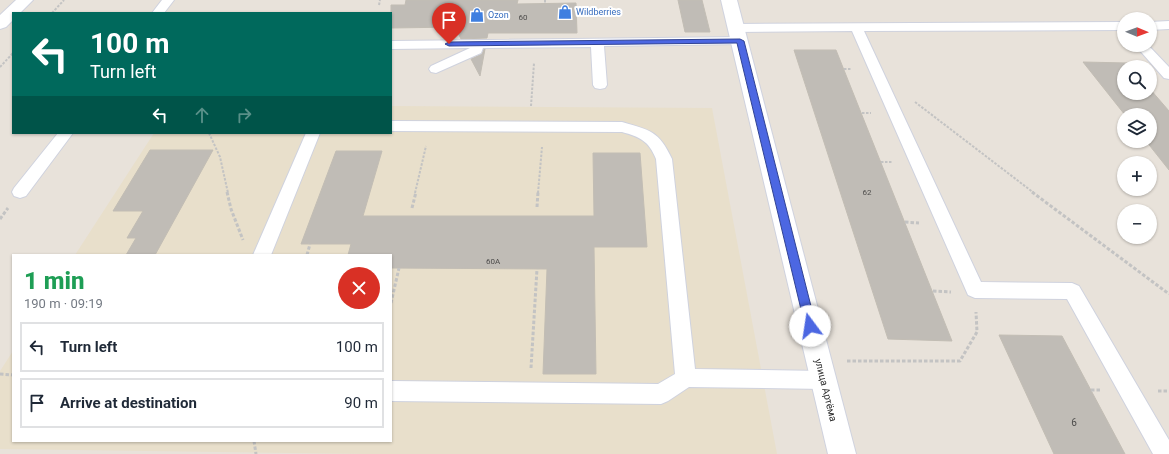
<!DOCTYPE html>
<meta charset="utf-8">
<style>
body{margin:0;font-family:Roboto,sans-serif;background:#f6f6f7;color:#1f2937;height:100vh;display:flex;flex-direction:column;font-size:15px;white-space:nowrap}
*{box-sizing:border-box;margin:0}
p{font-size:13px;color:#747a83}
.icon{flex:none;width:22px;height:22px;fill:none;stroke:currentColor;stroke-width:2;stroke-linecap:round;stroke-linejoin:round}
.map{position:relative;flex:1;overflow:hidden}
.drawer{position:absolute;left:12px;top:254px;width:380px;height:188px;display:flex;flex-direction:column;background:#fff;border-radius:0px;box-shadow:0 1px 3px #0004}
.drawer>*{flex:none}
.banner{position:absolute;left:12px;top:12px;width:380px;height:122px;border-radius:0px;box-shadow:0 1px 3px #0004;background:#00695c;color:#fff;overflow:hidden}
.needle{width:26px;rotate:91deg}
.buttons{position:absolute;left:1117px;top:12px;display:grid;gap:8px}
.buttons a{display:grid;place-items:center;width:40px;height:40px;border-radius:50%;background:#fff;box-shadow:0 1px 3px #0004;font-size:20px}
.pin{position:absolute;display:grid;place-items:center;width:34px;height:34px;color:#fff;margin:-41px -17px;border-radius:50% 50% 50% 0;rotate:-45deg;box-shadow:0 0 4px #0007}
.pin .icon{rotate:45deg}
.me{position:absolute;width:44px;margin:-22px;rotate:346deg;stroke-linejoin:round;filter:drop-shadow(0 0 3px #0008)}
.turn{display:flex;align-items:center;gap:14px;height:84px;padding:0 12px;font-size:18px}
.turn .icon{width:52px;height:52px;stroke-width:2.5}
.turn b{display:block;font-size:28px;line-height:34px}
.lanes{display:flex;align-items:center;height:38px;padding:0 12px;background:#0003;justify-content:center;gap:20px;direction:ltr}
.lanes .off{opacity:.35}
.round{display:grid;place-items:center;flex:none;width:42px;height:42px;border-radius:21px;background:#f6f6f7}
.headline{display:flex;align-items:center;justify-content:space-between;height:68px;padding:0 12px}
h1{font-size:24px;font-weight:800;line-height:30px;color:#1e9e55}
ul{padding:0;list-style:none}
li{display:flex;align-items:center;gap:12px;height:50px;margin:0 8px 6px;padding:0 4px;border:2px solid #e0e1e3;border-radius:0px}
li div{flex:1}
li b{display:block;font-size:15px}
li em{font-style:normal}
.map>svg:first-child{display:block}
.education{fill:#e8dfcb}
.building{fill:#c0bcb6;stroke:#c2bdb4}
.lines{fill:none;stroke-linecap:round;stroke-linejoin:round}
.lane-casing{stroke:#cfd2de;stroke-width:2}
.street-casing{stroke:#cfd2de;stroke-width:2}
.secondary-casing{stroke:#cfd2de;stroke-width:2}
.path-far1{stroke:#c3c3c3;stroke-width:2;stroke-dasharray:2.5 1.5;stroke-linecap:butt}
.path{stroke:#c3c3c3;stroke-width:3;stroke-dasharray:3.5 2;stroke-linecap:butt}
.lane{fill:#fff;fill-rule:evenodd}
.street{fill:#fff;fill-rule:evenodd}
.secondary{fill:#fff;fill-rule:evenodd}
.route{fill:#4c67e2;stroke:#314393}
.labels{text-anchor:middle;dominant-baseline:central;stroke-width:4;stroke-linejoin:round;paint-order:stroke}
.number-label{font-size:8px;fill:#4d4c4b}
.far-shop-label{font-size:9px;fill:#366cbe;stroke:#fff;text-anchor:start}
.street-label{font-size:10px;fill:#272727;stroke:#fff}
.near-number-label{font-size:10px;fill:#4d4c4b}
</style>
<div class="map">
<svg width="1169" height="454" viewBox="0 0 1169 454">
<rect width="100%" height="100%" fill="#e8e2da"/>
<path class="education" d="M 391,106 L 712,108 L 777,454 L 366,454 L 0,449 L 0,371 L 13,351 L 13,441 L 391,441 L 391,255 L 75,255 L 154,133 L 391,133 Z"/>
<path class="building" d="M 406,0 L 518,0 L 517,4 L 576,3 L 577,33 L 488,33 L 487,38 L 461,39 L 455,27 L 391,28 L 391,5 L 405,5 Z
M 678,0 L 702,0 L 710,32 L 685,32 Z
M 484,49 L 485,49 L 480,76 L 471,59 L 482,54 Z
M 794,50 L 836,50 L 952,341 L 888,339 Z
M 1083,62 L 1127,63 L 1131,67 L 1124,67 L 1124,93 L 1150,93 L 1150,89 L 1169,111 L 1169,170 L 1146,141 L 1150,141 L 1150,115 L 1125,115 Z
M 150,150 L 213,150 L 155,255 L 126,255 L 136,238 L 127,238 L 143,211 L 113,211 Z
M 336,151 L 382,151 L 363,216 L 594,216 L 593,153 L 640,153 L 647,247 L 594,247 L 596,374 L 543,374 L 547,269 L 391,268 L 391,255 L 348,255 L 351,244 L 301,244 Z
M 999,335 L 1062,336 L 1125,454 L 1054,454 Z"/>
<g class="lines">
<defs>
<path id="lane" d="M 162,0 L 174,0 L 164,13 L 152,13 Z
M 1169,21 L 1169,29 L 1150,30 L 1150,22 Z
M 1124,22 L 1124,30 L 864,31 L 981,282 L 1072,283 L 1079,286 L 1169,440 L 1169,454 L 1153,454 L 1067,299 L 975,298 L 968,295 L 852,31 L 736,32 L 732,31 L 730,28 L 732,25 L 736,24 Z
M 740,37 L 745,38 L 746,41 L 745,44 L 604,46 L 607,85 L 605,88 L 600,89 L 595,88 L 593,85 L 591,47 L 483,48 L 481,53 L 436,73 L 431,72 L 429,69 L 431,66 L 470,48 L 391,49 L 391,41 Z
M 1135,45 L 1148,45 L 1169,67 L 1169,79 L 1164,78 Z
M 391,121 L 622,122 C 650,130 659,131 672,159 L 695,369 L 824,371 L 831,373 L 834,380 L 831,387 L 824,389 L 689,387 L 668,401 L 661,404 L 391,401 L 391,381 L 658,384 L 675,374 L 656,159 C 649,141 640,137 622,132 L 391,131 Z
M 58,133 L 73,133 L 26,196 L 20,198 L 14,196 L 12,192 L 14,188 Z
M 306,133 L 320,133 L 271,255 L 253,255 Z"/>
<path id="street" d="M 721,0 L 737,0 L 856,454 L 828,454 Z"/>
<path id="secondary" d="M 16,0 L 33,0 L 20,13 L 13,13 L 13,20 L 6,27 L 0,29 L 0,15 Z"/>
</defs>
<use href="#lane" class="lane-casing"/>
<use href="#street" class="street-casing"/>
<use href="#secondary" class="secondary-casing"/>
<path class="path-far1" d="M 545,0 L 545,4
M 379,5 L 380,0
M 52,13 L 64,0
M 0,67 L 13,53
M 844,69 L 851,69
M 915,102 L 1034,193
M 531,106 L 534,63
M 862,113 L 871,113
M 209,133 L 220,157 L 228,193
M 881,162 L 893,162
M 415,193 L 426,146
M 538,193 L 542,147"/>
<path class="path" d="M 227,192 L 231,209 L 243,240
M 1032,192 L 1169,294
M 537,207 L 538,192
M 412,208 L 416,192
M 0,219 L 8,208
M 905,222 L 919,223
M 307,255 L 310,244
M 933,291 L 951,292
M 391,303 L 399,268
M 847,361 L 960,361 L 977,332 L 976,312
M 531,368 L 537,269
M 0,374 L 13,375
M 1091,390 L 1101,390
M 1158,391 L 1169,391
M 254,441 L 256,454"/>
<use href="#lane" class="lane"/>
<use href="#street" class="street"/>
<use href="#secondary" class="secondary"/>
</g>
<path class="route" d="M 740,39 L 744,41 L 816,326 L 814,329 L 810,330 L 807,329 L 805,326 L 737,43 L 449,46 L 445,44 L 449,42 Z"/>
<defs>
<symbol id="shop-bare" viewBox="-9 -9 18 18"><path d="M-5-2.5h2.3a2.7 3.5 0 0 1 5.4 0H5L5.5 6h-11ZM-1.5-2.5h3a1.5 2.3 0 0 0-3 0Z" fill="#3f7fe0" stroke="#fff" stroke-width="2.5" paint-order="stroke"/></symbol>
</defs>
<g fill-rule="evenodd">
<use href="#shop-bare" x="555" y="2" width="20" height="20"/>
<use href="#shop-bare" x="467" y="5" width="20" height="20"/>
</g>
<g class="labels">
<g class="number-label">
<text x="523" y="17">60</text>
<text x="867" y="192">62</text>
<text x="493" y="261">60А</text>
</g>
<g class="far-shop-label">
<text x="576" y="12">Wildberries</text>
<text x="488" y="15">Ozon</text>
</g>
<g class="street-label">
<text transform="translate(826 390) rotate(76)">улица Артёма</text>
</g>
<g class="near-number-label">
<text x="1074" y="422">6</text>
</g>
</g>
</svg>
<div class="buttons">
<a><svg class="needle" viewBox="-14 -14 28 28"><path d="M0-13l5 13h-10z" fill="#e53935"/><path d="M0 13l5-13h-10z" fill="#747a83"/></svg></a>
<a><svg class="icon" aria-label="search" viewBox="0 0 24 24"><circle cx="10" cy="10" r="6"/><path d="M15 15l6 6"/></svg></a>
<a><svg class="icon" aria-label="layers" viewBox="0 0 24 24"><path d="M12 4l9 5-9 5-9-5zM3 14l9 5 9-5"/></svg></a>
<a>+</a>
<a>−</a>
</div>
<div class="pin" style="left:449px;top:44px;background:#d93025"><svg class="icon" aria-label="arrive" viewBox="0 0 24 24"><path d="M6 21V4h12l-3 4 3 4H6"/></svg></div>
<svg class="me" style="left:810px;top:326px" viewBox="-20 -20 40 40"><circle r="19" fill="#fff"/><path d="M0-13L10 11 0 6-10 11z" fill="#4c67e2"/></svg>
<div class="banner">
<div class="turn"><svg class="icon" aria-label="left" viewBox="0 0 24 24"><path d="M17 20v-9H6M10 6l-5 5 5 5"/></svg><div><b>100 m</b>Turn left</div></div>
<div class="lanes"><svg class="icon" aria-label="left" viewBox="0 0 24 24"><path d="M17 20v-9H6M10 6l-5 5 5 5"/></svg><svg class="icon off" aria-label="ahead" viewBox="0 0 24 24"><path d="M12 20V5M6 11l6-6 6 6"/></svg><svg class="icon off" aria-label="right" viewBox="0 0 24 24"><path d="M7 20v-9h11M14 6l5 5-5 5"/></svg></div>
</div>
<section class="drawer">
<div class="headline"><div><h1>1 min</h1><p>190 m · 09:19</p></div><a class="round" style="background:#d93025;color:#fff"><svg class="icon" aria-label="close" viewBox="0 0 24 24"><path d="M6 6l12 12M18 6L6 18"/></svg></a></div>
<ul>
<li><svg class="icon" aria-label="left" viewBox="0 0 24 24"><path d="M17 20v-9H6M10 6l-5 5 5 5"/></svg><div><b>Turn left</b></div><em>100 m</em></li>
<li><svg class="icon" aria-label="arrive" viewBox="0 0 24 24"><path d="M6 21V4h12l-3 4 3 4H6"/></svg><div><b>Arrive at destination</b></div><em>90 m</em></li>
</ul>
</section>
</div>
